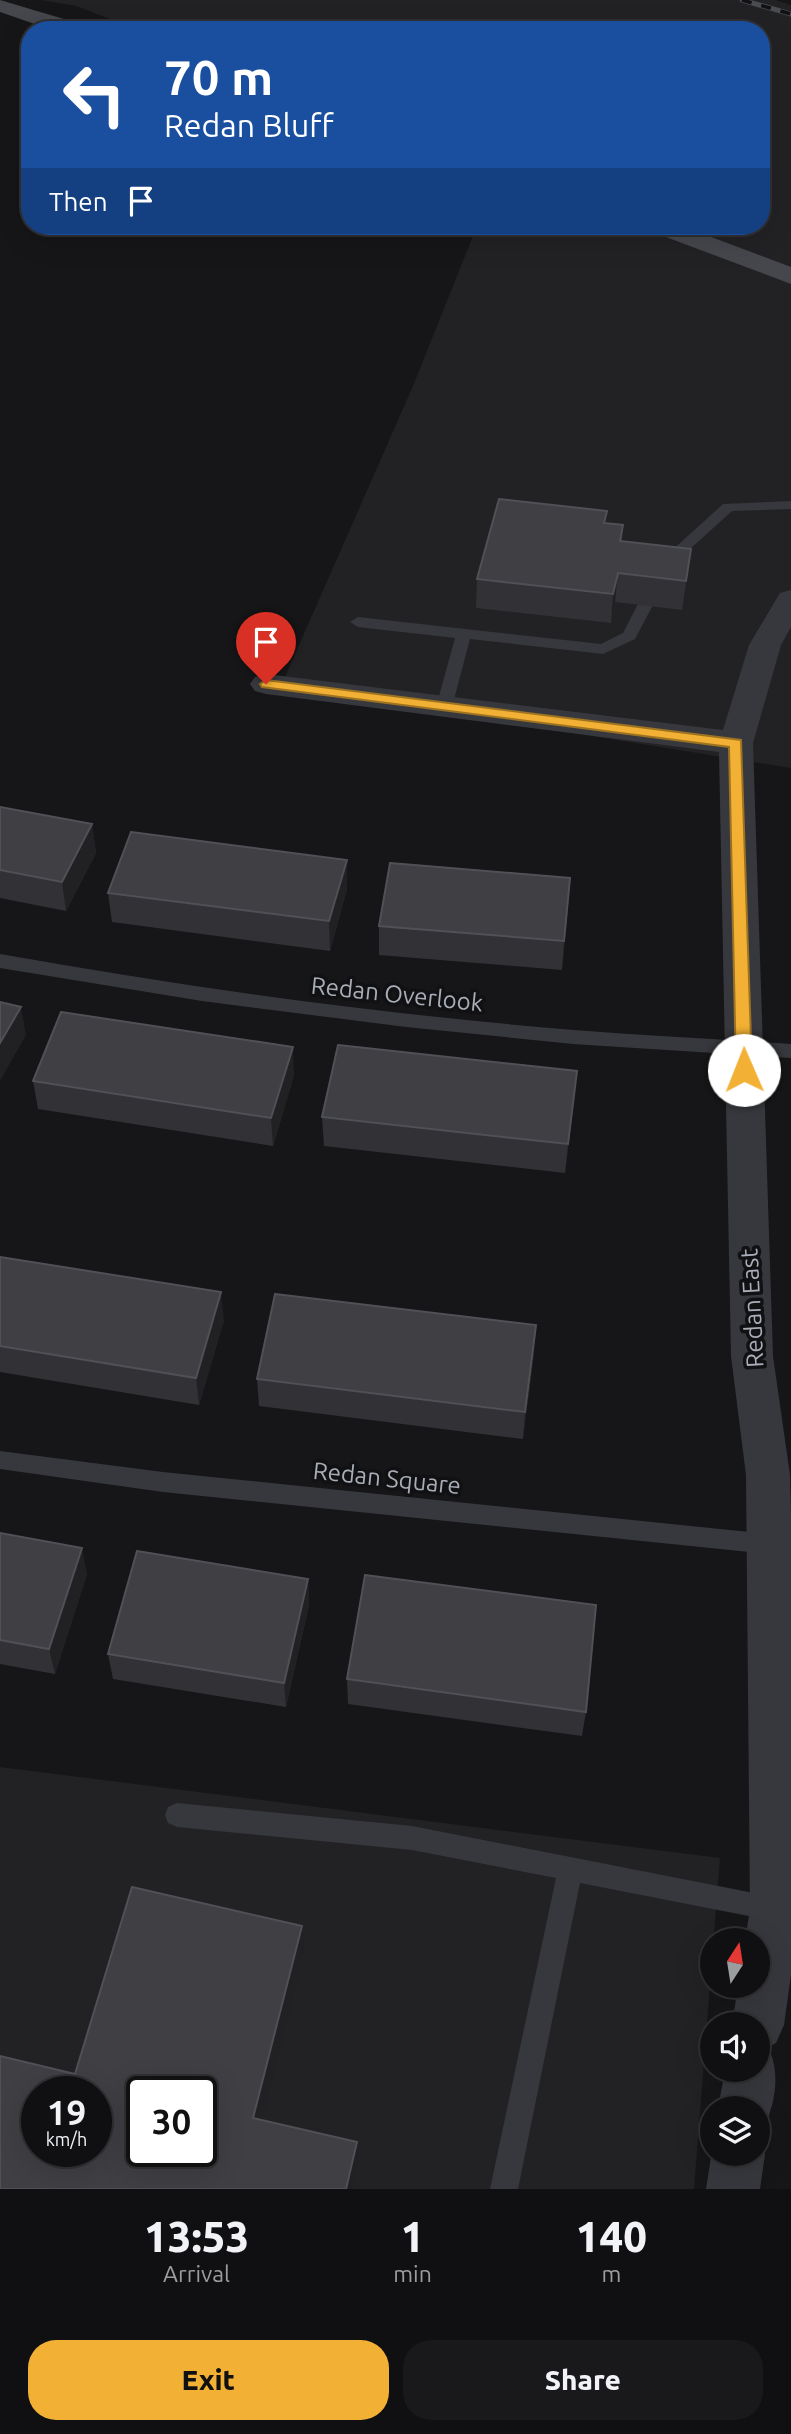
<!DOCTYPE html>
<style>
body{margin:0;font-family:Ubuntu,sans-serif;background:#19191b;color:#f1f3f6;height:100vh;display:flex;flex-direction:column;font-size:26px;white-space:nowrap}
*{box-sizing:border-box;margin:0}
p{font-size:23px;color:#9c9d9f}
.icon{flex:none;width:38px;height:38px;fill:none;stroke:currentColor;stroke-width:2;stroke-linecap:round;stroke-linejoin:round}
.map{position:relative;height:2189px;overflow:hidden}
.drawer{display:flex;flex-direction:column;background:#101012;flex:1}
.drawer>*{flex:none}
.banner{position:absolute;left:21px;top:21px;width:749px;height:214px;border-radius:28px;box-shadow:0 7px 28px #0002,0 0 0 2px #303032;background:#1a4fa0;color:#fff;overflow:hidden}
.needle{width:46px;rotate:12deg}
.controls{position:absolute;left:700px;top:1928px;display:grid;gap:14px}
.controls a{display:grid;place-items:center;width:70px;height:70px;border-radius:50%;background:#101012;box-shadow:0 7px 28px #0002,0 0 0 2px #303032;font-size:35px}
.speed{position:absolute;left:21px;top:2076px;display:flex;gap:14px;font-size:35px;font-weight:700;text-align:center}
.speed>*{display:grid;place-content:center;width:91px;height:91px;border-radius:50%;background:#101012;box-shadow:0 7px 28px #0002,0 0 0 2px #303032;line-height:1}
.speed small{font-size:18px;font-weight:400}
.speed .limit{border:4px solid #111;border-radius:10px;background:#fff;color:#111}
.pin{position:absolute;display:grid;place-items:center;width:60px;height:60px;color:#fff;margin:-72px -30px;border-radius:50% 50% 50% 0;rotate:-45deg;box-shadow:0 0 7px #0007}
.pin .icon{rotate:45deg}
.me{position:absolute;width:77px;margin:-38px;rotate:359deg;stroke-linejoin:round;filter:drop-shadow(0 0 5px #0008)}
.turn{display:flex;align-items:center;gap:24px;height:147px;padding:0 28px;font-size:32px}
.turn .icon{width:91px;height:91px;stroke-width:2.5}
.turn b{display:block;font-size:49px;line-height:60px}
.then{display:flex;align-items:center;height:66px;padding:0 28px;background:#0003;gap:14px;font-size:26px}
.eta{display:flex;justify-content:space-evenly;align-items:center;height:119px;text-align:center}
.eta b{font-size:42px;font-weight:800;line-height:49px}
.primary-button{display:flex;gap:14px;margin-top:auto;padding:14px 28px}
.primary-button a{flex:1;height:80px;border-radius:28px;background:#f2b134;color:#111;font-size:28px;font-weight:800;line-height:80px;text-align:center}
.primary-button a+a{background:#19191b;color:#f1f3f6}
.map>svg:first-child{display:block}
.built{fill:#222225;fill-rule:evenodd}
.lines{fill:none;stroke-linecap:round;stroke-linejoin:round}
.service{fill:#37383d;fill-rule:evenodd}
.minor{fill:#37383d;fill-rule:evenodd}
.secondary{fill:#45474d;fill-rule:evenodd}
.rail-casing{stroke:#4a4c52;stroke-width:5}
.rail{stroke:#111113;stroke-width:3.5;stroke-dasharray:10;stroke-linecap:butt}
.wall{fill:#323236}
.shaded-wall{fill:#212124}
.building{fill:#3f3f44;stroke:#4f5156;stroke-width:2;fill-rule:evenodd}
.route{fill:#f2b134;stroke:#9d7322;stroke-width:2}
.labels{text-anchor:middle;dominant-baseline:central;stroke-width:7;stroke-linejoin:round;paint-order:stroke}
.street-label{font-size:24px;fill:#a8adb8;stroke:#111113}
</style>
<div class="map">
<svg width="791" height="2189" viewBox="0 0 791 2189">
<rect width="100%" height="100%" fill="#161618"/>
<path class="built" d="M 41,0 L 775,0 L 791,5 L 791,768 L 281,686 L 413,386 L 477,226 L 761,226 L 761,30 L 138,30 L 76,6 Z
M 0,1767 L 720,1858 L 694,2189 L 0,2189 ZM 37,2091 L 96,2091 L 96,2151 L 37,2151 ZM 142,2091 L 201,2091 L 201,2151 L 142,2151 Z"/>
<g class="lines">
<path class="service" d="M 791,501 L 791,509 L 732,511 L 669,568 L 659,568 L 656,565 L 723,504 Z
M 645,600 L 653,605 L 635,639 L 603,654 L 470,639 L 452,707 L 444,712 L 436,707 L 455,638 L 358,627 L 350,622 L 358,617 L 601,644 L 623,633 L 639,602 Z
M 0,954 C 190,988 381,1014 574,1030 C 646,1036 719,1039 791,1044 L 791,1058 L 573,1044 L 406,1027 L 202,1001 L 0,968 Z
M 0,1451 L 163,1472 L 769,1534 L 777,1537 L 780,1544 L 777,1551 L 769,1554 L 163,1492 L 0,1469 Z
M 177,1803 L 412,1826 L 774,1897 L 783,1900 L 787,1909 L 783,1918 L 774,1921 L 580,1883 L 518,2189 L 490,2189 L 556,1878 L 412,1850 L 177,1827 L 168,1823 L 165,1815 L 168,1807 Z"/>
<path class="minor" d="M 791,590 L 791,627 L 781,645 L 753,743 L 773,1356 L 790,1475 L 791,1516 L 791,1975 L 784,2025 L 776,2043 L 764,2049 L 770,2051 C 780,2077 775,2102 764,2128 L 758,2130 L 758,2109 L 718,2109 L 725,2070 L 758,2070 L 758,2025 L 732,2025 L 738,1986 L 758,1986 L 758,1941 L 745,1941 L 750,1909 L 746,1475 L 731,1356 L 719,752 L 266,694 L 255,691 L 250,684 L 255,677 L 266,674 L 723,730 L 749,645 L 780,593 Z
M 758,2136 L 765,2154 L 760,2189 L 706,2189 L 712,2151 L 712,2154 L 758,2154 Z"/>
<path class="secondary" d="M 0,0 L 84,25 L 87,30 L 52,30 L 0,12 Z
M 646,226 L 682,226 L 791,267 L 791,284 L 650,231 Z"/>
<defs>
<path id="rail" d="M 742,0 L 791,14"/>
</defs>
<use href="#rail" class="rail-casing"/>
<use href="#rail" class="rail"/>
</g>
<path class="wall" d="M 606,523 L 623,525 L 622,541 L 691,549 L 682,610 L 615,602 L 611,623 L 476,608 L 477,579 Z
M 0,807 L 92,824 L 96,853 L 66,911 L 0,898 Z
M 347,889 L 330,951 L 112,922 L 108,893 Z
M 568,907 L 562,970 L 379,955 L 379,926 Z
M 294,1075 L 273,1146 L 38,1109 L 33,1081 Z
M 574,1100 L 565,1173 L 324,1146 L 322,1117 Z
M 0,1257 L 224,1320 L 199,1405 L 0,1372 Z
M 534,1353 L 523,1439 L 259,1406 L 257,1379 Z
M 0,1533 L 87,1574 L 55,1674 L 0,1664 Z
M 308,1579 L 309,1605 L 286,1707 L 113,1679 L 108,1654 Z
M 347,1679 L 586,1712 L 582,1736 L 348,1704 Z"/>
<path class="shaded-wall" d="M 618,573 L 615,602 L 611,623 L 613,594 Z
M 92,824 L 96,853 L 66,911 L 62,882 Z
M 347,860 L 347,889 L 330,951 L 329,921 Z
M 570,878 L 568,907 L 562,970 L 564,941 Z
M 21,1007 L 26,1035 L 0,1081 L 0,1043 Z
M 293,1047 L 294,1075 L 273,1146 L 271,1118 Z
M 577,1071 L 574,1100 L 565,1173 L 568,1144 Z
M 221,1292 L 224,1320 L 199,1405 L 196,1378 Z
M 536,1325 L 534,1353 L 523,1439 L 525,1412 Z
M 82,1548 L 87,1574 L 55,1674 L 49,1649 Z
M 308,1579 L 309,1605 L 286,1707 L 284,1683 Z
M 302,1926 L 304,1951 L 257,2140 L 253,2118 Z
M 357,2142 L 358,2164 L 352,2189 L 346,2189 Z"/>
<path class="building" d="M 499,499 L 607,511 L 604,523 L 623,525 L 620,541 L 691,549 L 686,581 L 618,573 L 613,594 L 477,579 Z
M 0,807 L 92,824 L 62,882 L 0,870 Z
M 131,832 L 347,860 L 329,921 L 108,893 Z
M 390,863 L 570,878 L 564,941 L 379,926 Z
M 0,1002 L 21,1007 L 0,1043 Z
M 61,1012 L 293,1047 L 271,1118 L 33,1081 Z
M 338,1045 L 577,1071 L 568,1144 L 322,1117 Z
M 0,1257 L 221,1292 L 196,1378 L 0,1346 Z
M 275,1294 L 536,1325 L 525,1412 L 257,1379 Z
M 0,1533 L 82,1548 L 49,1649 L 0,1640 Z
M 137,1551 L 308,1579 L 284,1683 L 108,1654 Z
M 365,1575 L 596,1605 L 586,1712 L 347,1679 Z
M 132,1887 L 302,1926 L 253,2118 L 357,2142 L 346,2189 L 0,2189 L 0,2056 L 75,2074 ZM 37,2091 L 96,2091 L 96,2151 L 37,2151 ZM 142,2091 L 201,2091 L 201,2151 L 142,2151 Z"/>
<path class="route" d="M 266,680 L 741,740 L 752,1070 L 750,1074 L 738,1074 L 736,1070 L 729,747 L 262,687 L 260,684 Z"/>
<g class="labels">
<g class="street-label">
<text transform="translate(397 994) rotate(6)">Redan Overlook</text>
<text transform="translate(752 1308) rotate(-93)">Redan East</text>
<text transform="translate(387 1478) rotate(6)">Redan Square</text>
</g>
</g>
</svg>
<div class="controls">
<a><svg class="needle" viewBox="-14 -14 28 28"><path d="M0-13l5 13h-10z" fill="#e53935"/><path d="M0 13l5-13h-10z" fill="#9c9d9f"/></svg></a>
<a><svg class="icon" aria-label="sound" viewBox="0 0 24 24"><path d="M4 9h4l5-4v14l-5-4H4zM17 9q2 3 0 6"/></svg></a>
<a><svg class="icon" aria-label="layers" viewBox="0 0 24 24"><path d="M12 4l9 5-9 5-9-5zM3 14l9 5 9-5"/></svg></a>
</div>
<div class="speed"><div>19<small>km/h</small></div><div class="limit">30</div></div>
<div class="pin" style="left:266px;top:684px;background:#d93025"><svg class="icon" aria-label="arrive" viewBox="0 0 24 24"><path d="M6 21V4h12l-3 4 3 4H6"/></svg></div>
<svg class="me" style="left:744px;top:1070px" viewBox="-20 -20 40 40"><circle r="19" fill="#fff"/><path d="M0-13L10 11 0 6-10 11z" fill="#f2b134"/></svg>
<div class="banner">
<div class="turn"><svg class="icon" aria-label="left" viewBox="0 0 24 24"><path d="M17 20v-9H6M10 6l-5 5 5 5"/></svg><div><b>70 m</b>Redan Bluff</div></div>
<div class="then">Then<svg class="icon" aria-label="arrive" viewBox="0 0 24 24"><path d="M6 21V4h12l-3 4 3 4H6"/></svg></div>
</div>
</div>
<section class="drawer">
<div class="eta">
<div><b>13:53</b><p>Arrival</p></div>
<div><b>1</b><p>min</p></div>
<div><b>140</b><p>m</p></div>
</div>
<div class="primary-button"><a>Exit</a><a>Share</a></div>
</section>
